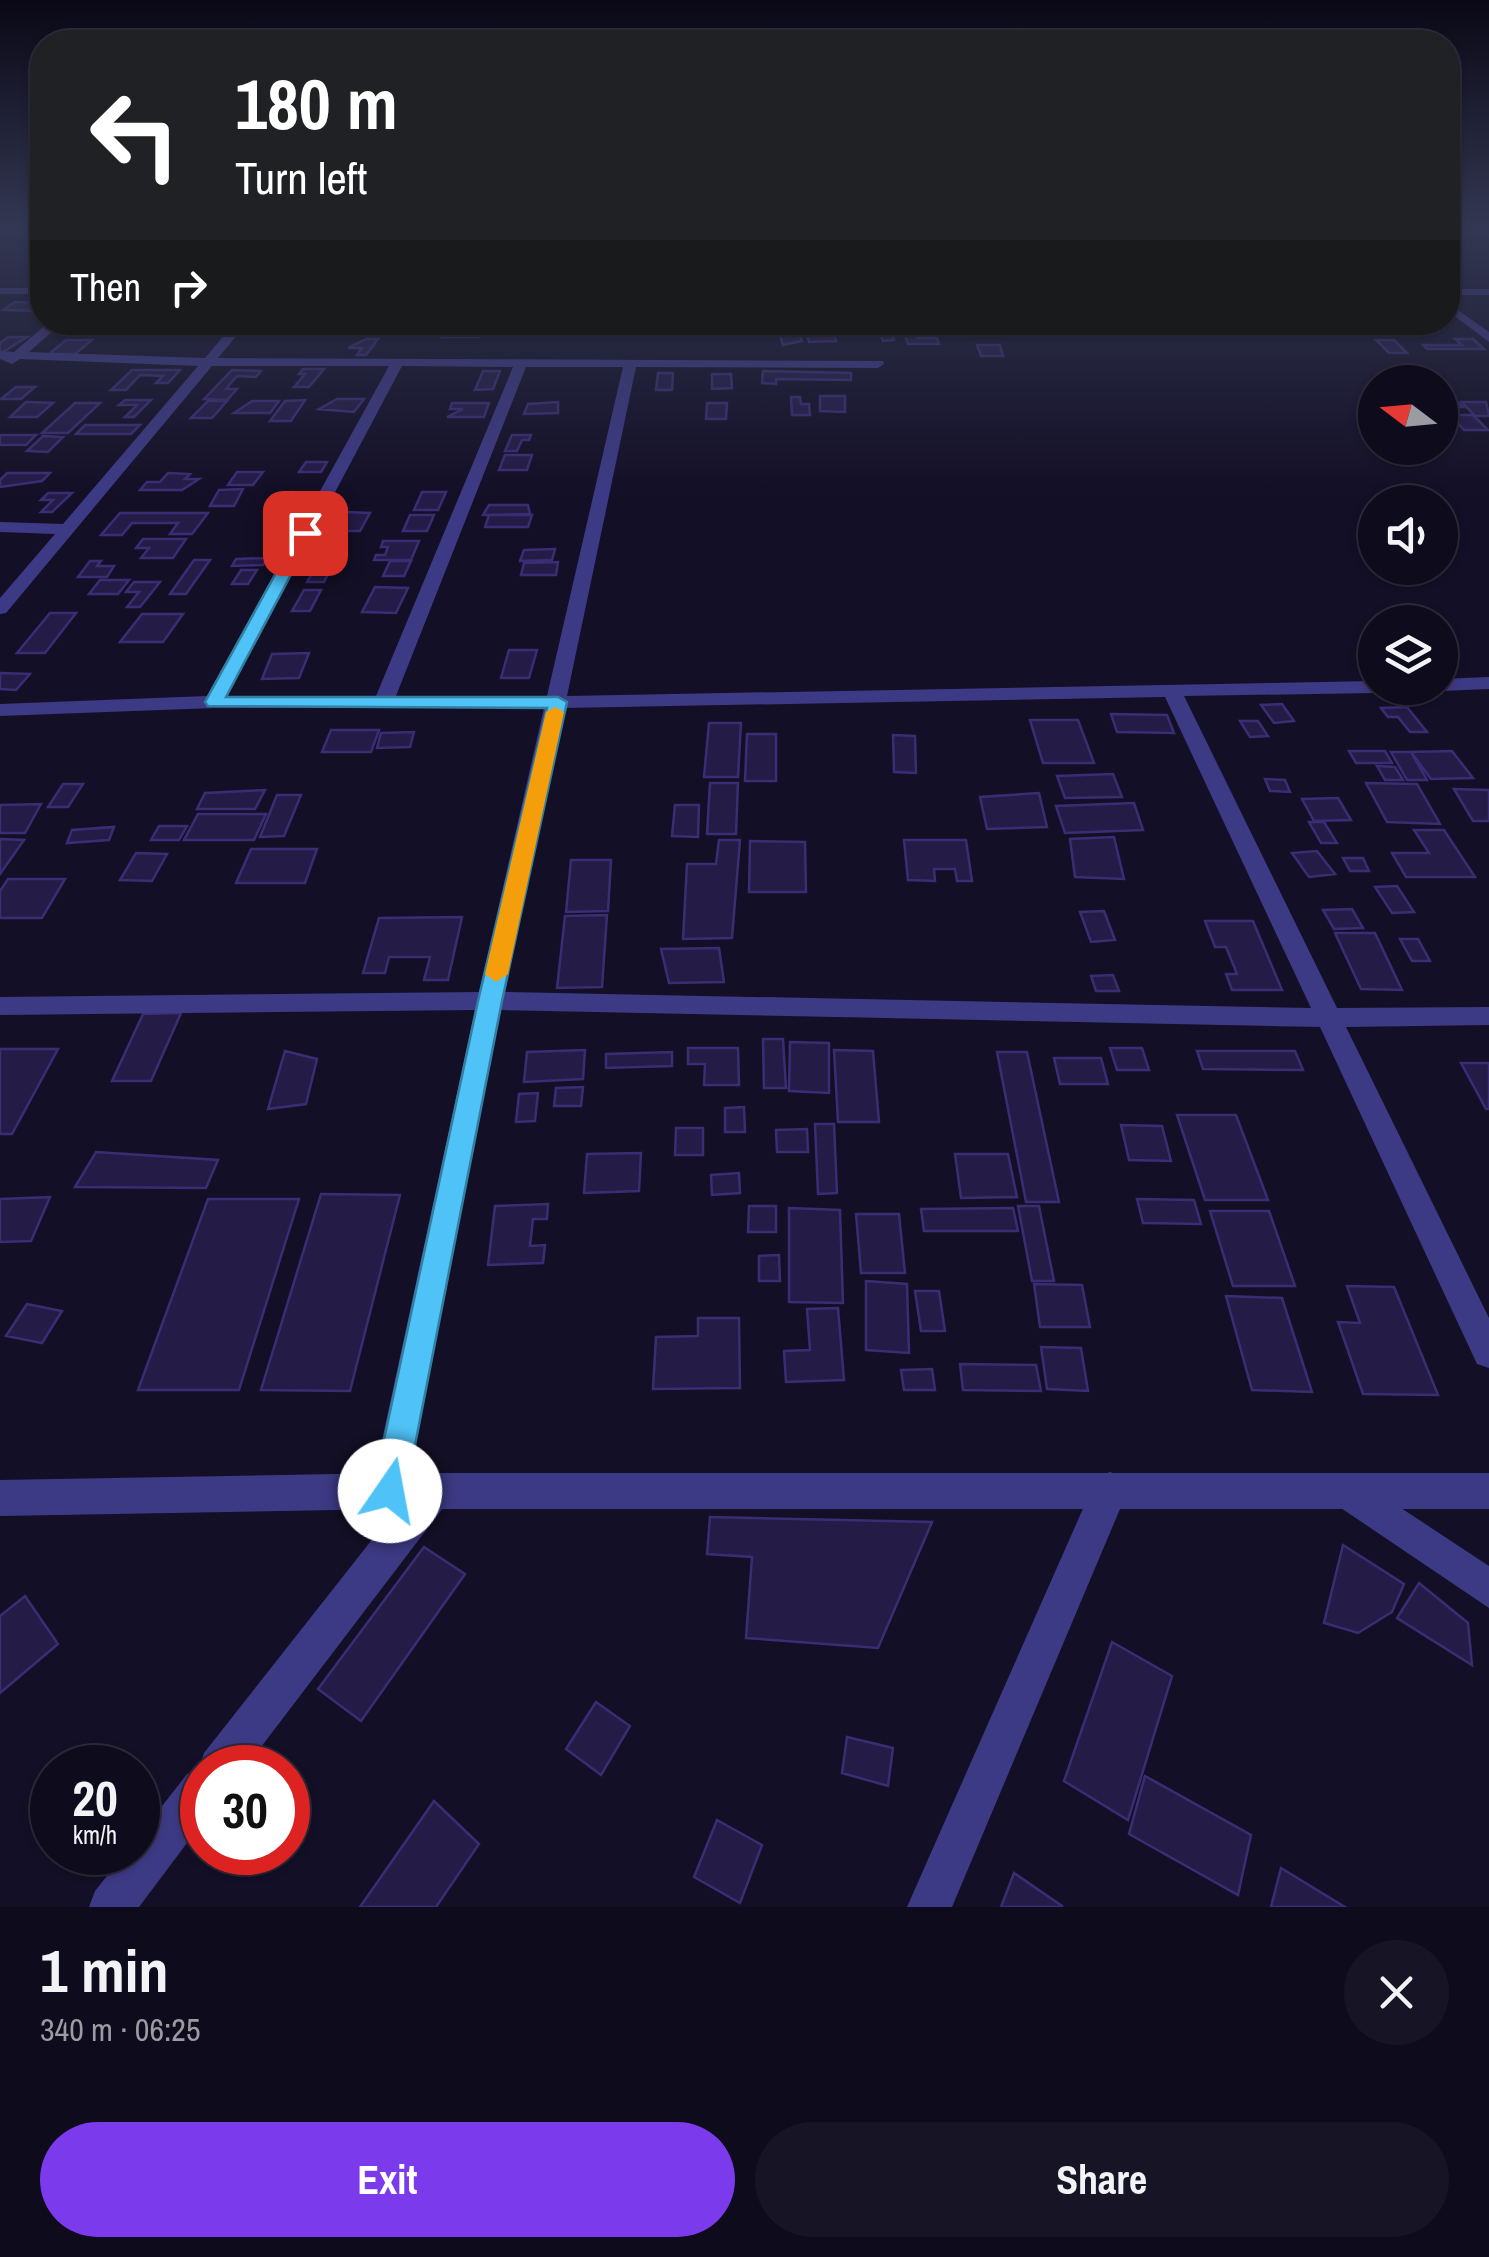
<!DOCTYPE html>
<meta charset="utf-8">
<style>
body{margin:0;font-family:"Archivo Narrow",sans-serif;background:#171425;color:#f1f3f6;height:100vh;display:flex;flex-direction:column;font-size:38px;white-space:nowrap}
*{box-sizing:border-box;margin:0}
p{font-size:32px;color:#9b9ba3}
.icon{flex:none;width:55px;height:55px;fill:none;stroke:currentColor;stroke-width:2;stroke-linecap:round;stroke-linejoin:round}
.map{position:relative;height:1907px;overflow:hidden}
.sheet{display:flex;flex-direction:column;background:#0e0b1c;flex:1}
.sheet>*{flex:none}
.top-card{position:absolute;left:30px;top:30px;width:1430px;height:305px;border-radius:40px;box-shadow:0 2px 8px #0004,0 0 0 2px #2e2b3b;background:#202124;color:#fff;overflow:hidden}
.needle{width:65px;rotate:286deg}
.buttons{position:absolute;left:1358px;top:365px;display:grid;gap:20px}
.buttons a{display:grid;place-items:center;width:100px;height:100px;border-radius:50%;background:#0e0b1c;box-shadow:0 2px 8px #0004,0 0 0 2px #2e2b3b;font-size:50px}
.speed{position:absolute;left:30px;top:1745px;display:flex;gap:20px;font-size:50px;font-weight:700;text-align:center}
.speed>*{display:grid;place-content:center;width:130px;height:130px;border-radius:50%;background:#0e0b1c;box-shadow:0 2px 8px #0004,0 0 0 2px #2e2b3b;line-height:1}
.speed small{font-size:25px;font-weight:400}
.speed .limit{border:15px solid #d22;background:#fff;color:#111}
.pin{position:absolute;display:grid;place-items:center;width:85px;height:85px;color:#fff;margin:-42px;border-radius:20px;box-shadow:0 5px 15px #0006}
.me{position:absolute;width:110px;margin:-55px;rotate:12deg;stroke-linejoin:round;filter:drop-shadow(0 0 8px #0008)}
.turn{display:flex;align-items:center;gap:35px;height:210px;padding:0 40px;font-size:45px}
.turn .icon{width:130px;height:130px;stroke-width:2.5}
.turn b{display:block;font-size:70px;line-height:85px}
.then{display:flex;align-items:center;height:95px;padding:0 40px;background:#0003;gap:20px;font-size:38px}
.round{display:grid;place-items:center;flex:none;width:105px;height:105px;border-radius:52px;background:#171425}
.overview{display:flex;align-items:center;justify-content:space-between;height:170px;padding:0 40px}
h1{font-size:60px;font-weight:700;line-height:75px}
.action{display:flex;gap:20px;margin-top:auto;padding:20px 40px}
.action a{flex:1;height:115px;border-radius:60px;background:#7c3aed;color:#fff;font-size:40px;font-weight:700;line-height:115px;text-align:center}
.action a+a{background:#171425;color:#f1f3f6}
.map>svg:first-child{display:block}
.building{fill:#241b47;stroke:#3b2d73;stroke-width:2.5}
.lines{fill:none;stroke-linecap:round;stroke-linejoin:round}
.minor{fill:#3d3a85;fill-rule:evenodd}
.tertiary{fill:#3d3a85;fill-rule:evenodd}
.route{fill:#4fc3f7;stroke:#337fa1;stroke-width:2.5}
.slow{fill:#f59e0b}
</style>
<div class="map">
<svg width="1489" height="1907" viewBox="0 0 1489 1907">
<rect width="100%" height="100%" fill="#130f26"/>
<path class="building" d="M 15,302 L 42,303 L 42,311 L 3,310 Z
M 386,326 L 412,326 L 400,336 L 380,336 Z
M 481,328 L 479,337 L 442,337 L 446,329 Z
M 903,330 L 916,330 L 917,338 L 937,338 L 939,344 L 908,344 Z
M 851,331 L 891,331 L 894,340 L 883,341 L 881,335 L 852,336 Z
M 779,332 L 799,332 L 802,341 L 783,345 Z
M 806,332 L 833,332 L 836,341 L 809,342 Z
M 8,337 L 27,337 L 0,354 L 0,343 Z
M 366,339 L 378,339 L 366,355 L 357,355 L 362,348 L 348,348 Z
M 1455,339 L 1473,339 L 1484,349 L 1427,349 L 1423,345 L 1462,345 Z
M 66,340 L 92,340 L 75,354 L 49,354 Z
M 1376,340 L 1394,340 L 1407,353 L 1389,353 Z
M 977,345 L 1000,345 L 1003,356 L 981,356 Z
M 303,369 L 324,369 L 309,387 L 294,387 L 305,374 L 299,374 Z
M 132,370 L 180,370 L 168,383 L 156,383 L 163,376 L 140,375 L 126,390 L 111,390 Z
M 232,370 L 261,371 L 256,377 L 237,376 L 226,389 L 237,389 L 227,400 L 204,399 Z
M 483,371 L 500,371 L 493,389 L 475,390 Z
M 763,371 L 851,373 L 851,380 L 776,379 L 776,384 L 762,383 Z
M 658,373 L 673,373 L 672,390 L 656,390 Z
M 712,374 L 731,374 L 732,388 L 712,389 Z
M 16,387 L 35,387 L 21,399 L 1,399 Z
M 1440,392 L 1447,392 L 1463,407 L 1444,407 Z
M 820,396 L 845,396 L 845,412 L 820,411 Z
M 791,397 L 800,397 L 801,404 L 809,404 L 810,415 L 792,415 Z
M 337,399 L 364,399 L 354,412 L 319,409 Z
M 125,400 L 151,400 L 134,417 L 125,417 L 137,405 L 119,405 Z
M 305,400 L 291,421 L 270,421 L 285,401 Z
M 208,401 L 227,401 L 212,418 L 191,418 Z
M 252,401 L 279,401 L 270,413 L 234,413 Z
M 26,402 L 53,403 L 37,417 L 10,417 Z
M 558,402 L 558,413 L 524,414 L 528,404 Z
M 1462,402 L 1486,402 L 1489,416 L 1475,416 Z
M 75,403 L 100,403 L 68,433 L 42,433 Z
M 452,403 L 489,403 L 484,417 L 447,417 L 463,409 L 450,409 Z
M 707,403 L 727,403 L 726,419 L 706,419 Z
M 1450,415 L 1473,415 L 1488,430 L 1464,430 Z
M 85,425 L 140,425 L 131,434 L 76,434 Z
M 0,435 L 36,435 L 26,445 L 0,445 Z
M 512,435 L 531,435 L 529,440 L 522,440 L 517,451 L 505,451 Z
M 43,436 L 63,437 L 48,452 L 27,451 Z
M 505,455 L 532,455 L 527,470 L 499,470 Z
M 306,462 L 327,462 L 321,472 L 299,472 Z
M 237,472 L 263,472 L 253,485 L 228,485 Z
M 7,473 L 50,473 L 42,481 L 0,487 L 0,480 Z
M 168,473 L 190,474 L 185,479 L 199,479 L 182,490 L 140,490 L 147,482 L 160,482 Z
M 243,489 L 234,506 L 210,506 L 219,490 Z
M 291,492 L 304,493 L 288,511 L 280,511 L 286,504 L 270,504 Z
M 422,492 L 446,492 L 438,510 L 414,510 Z
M 48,493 L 72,493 L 52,512 L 41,512 L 53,500 L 41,500 Z
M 489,505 L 528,505 L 530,514 L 483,515 Z
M 346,512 L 370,513 L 360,531 L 336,531 Z
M 120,513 L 208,513 L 192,534 L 170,534 L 178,523 L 132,523 L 122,535 L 101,535 Z
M 410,515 L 434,515 L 427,531 L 403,531 Z
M 489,515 L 532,515 L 528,527 L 485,527 Z
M 143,539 L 186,539 L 173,558 L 141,558 L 149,548 L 136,548 Z
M 383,541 L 419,541 L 411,560 L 374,560 L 376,555 L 385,555 L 388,547 L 381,547 Z
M 555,549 L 552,560 L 520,561 L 524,550 Z
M 267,558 L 263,565 L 232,566 L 236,559 Z
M 194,560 L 210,560 L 186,594 L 170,594 Z
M 90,561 L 101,561 L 97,566 L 114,566 L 107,577 L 78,577 Z
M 390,561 L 411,561 L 404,576 L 383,576 Z
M 334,562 L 324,582 L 307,582 L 318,563 Z
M 558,562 L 556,575 L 521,575 L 524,563 Z
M 241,570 L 257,570 L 248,584 L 232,584 Z
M 100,580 L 129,580 L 118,594 L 89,594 Z
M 134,582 L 160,582 L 140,607 L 127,607 L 139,592 L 126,592 Z
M 375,587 L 408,588 L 396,613 L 362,612 Z
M 304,590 L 321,590 L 310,611 L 292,611 Z
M 50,613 L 76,613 L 45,653 L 17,653 Z
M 142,614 L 183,614 L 163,642 L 120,642 Z
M 509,650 L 537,650 L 529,678 L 501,678 Z
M 309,653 L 299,678 L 262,679 L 272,654 Z
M 0,673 L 30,674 L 16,690 L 0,689 Z
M 1282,704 L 1294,721 L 1274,723 L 1261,705 Z
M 1407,707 L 1427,732 L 1410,732 L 1398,717 L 1388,717 L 1381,708 Z
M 1111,714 L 1167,715 L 1174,733 L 1117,732 Z
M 1030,720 L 1078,720 L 1094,763 L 1043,763 Z
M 1240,721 L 1258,721 L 1268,736 L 1250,737 Z
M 709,723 L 741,723 L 738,777 L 704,777 Z
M 331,730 L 379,730 L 371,752 L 322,752 Z
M 414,732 L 410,747 L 377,748 L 381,733 Z
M 747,734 L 776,734 L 776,781 L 745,781 Z
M 893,735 L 915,736 L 916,773 L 894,772 Z
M 1349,751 L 1385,751 L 1392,763 L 1356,763 Z
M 1452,751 L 1473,778 L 1431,779 L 1411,752 Z
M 1391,752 L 1411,752 L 1427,780 L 1407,780 Z
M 1377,766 L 1395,767 L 1403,780 L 1385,780 Z
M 1113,774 L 1122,797 L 1065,798 L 1057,776 Z
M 1265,779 L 1285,780 L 1290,792 L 1270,791 Z
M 710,783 L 738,783 L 736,834 L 707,834 Z
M 1366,783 L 1417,784 L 1440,824 L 1387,822 Z
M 63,784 L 83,784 L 68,807 L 48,807 Z
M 1454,789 L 1489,790 L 1489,821 L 1473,821 Z
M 265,790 L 255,809 L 197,809 L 205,793 Z
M 1039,793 L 1047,827 L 987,829 L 980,797 Z
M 277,795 L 301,795 L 284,836 L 260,837 Z
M 1338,798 L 1351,820 L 1314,821 L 1302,799 Z
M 1134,803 L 1143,830 L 1065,833 L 1056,806 Z
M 41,804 L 25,833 L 0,833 L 0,805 Z
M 675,805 L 699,805 L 698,837 L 672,836 Z
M 198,814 L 266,814 L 254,840 L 184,840 Z
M 1309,822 L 1324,822 L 1337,843 L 1321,843 Z
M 159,826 L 187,826 L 179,840 L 151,840 Z
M 114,827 L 109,840 L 67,843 L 72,830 Z
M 1414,830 L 1444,830 L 1475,877 L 1406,877 L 1392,853 L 1429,853 Z
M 1114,837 L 1124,879 L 1075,877 L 1070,839 Z
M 0,839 L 24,840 L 0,874 Z
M 719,840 L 740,840 L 732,938 L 683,939 L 687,864 L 716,864 Z
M 904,840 L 966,840 L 972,881 L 957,881 L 955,869 L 934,869 L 935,881 L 908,880 Z
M 750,841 L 805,842 L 806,892 L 749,892 Z
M 251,849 L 317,849 L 305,883 L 236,883 Z
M 1317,851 L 1335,874 L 1309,877 L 1292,853 Z
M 136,853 L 167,854 L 152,881 L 120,880 Z
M 1343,858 L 1363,858 L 1369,871 L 1350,871 Z
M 571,860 L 611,860 L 608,911 L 566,912 Z
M 8,879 L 65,879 L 42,918 L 0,918 L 0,891 Z
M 1397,886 L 1414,912 L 1392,913 L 1375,887 Z
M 1352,909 L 1363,928 L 1334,929 L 1323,910 Z
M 1104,911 L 1115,940 L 1091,942 L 1080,912 Z
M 607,915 L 602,987 L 557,988 L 565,916 Z
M 462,917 L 448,980 L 424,980 L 430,957 L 389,957 L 385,973 L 363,973 L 379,918 Z
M 1205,921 L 1253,921 L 1282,990 L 1232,990 L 1226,974 L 1237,974 L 1226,947 L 1215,947 Z
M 1335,933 L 1375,933 L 1402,990 L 1361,989 Z
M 1400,939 L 1418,939 L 1430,961 L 1412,961 Z
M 719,948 L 724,982 L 669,983 L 661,949 Z
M 1113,975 L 1119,991 L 1096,991 L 1091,976 Z
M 181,1013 L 151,1081 L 112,1081 L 143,1014 Z
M 763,1039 L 783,1039 L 786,1088 L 764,1088 Z
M 790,1042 L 829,1043 L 829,1093 L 789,1091 Z
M 688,1048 L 738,1048 L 739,1085 L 704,1085 L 705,1064 L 688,1064 Z
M 1110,1048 L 1142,1048 L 1149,1070 L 1117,1070 Z
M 0,1049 L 58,1049 L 12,1134 L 0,1134 Z
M 585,1050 L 583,1079 L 524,1082 L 527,1052 Z
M 834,1050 L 873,1051 L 879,1122 L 838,1122 Z
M 285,1051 L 317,1059 L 306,1104 L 268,1109 Z
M 1197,1051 L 1295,1051 L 1303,1070 L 1203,1069 Z
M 672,1052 L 672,1066 L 606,1068 L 606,1054 Z
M 997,1052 L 1027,1052 L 1059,1202 L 1026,1202 Z
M 1054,1058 L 1101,1058 L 1108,1084 L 1060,1084 Z
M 1461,1063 L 1489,1063 L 1489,1109 L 1486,1109 Z
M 583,1087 L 581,1106 L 554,1106 L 556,1088 Z
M 538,1093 L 535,1121 L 516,1122 L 519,1094 Z
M 744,1107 L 745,1132 L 725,1132 L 725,1108 Z
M 1177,1115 L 1236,1115 L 1268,1200 L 1205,1200 Z
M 815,1124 L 834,1124 L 837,1193 L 818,1194 Z
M 1121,1125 L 1162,1126 L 1171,1161 L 1129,1160 Z
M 676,1128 L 703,1128 L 703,1155 L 675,1155 Z
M 807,1129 L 808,1152 L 777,1152 L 776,1130 Z
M 96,1152 L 218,1160 L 206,1188 L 75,1187 Z
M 641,1153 L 639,1191 L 584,1193 L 587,1154 Z
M 955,1154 L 1008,1154 L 1017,1197 L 961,1198 Z
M 739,1173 L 740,1193 L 712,1195 L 711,1175 Z
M 321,1194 L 400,1195 L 350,1391 L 261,1390 Z
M 50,1197 L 31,1241 L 0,1242 L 0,1199 Z
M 208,1199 L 299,1199 L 239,1390 L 138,1390 Z
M 1137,1199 L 1194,1200 L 1201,1224 L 1143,1223 Z
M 548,1204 L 547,1219 L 533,1219 L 530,1246 L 545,1245 L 543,1263 L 488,1265 L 495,1206 Z
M 749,1206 L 776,1206 L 776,1232 L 748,1232 Z
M 1018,1206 L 1039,1206 L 1054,1281 L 1032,1281 Z
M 789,1208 L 840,1210 L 843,1303 L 789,1302 Z
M 1013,1208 L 1018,1231 L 924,1231 L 921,1209 Z
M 1210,1211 L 1269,1211 L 1295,1286 L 1233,1286 Z
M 856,1214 L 899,1214 L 905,1273 L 861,1273 Z
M 779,1255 L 780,1281 L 759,1281 L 759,1256 Z
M 866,1281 L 907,1284 L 909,1353 L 866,1350 Z
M 1034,1284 L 1082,1285 L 1090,1327 L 1040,1327 Z
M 1347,1286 L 1394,1287 L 1438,1395 L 1363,1394 L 1338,1322 L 1360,1323 Z
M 915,1291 L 939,1291 L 945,1331 L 921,1331 Z
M 1226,1296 L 1282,1298 L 1312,1392 L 1252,1390 Z
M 27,1304 L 62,1311 L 42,1343 L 6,1336 Z
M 838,1308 L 844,1380 L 786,1382 L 784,1351 L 810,1350 L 807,1309 Z
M 698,1318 L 739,1318 L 740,1388 L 653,1389 L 656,1337 L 698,1336 Z
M 1041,1347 L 1081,1348 L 1088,1391 L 1047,1389 Z
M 960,1364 L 1036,1365 L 1041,1391 L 963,1390 Z
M 932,1369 L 935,1390 L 904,1390 L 901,1370 Z
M 710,1517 L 932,1522 L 878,1648 L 746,1638 L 752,1557 L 707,1554 Z
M 1343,1545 L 1404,1584 L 1392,1612 L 1358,1633 L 1324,1623 Z
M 424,1547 L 465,1574 L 361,1721 L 318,1689 Z
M 1419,1583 L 1468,1623 L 1472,1665 L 1397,1618 Z
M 25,1596 L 58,1644 L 0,1693 L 0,1616 Z
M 1112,1642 L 1172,1676 L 1128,1820 L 1064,1781 Z
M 596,1702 L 630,1726 L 601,1775 L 566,1749 Z
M 847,1737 L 893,1748 L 888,1786 L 842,1773 Z
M 1145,1776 L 1251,1835 L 1238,1895 L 1129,1834 Z
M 434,1801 L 479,1844 L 436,1907 L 360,1907 Z
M 717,1820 L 762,1845 L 740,1903 L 694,1877 Z
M 1281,1868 L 1345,1907 L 1271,1907 Z
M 1014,1873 L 1062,1906 L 1061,1907 L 1001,1907 Z"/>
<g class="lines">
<path class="minor" d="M 0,231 L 42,231 L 42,237 L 0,237 Z
M 1448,231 L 1489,231 L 1489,237 L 1448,237 Z
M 0,288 L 42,288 L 42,294 L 0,294 Z
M 1448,289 L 1489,289 L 1489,295 L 1448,295 Z
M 1448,303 L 1489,332 L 1489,342 L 1448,311 Z
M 49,322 L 63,322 L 29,352 L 205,358 L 235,322 L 248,322 L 218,358 L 883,361 L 884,364 L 878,368 L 636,367 L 567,696 L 1375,681 L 1375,688 L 1384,688 L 1375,693 L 1184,696 L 1337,1008 L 1489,1007 L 1489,1025 L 1346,1027 L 1489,1318 L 1489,1368 L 1477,1364 L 1320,1027 L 501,1010 L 403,1500 L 420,1478 L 433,1473 L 446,1478 L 451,1491 L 446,1504 L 245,1768 L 202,1768 L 202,1823 L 139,1907 L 89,1907 L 95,1891 L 126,1852 L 138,1852 L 138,1837 L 187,1774 L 199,1769 L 204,1753 L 400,1504 L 389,1509 L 376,1504 L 371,1491 L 475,1010 L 0,1015 L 0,997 L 479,992 L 544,708 L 214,708 L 0,716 L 0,704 L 207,696 L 389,366 L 212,366 L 6,613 L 0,614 L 0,598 L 55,534 L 0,532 L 0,522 L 63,524 L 198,366 L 20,359 L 12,364 L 0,359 L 0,351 L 14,352 ZM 402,366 L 513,367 L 376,696 L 227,696 ZM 526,367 L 623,367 L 547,696 L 396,696 ZM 1165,697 L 1311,1008 L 505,992 L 564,708 Z
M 1489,677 L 1489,689 L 1440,691 L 1432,688 L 1440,688 L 1440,679 Z
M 1110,1472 L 1123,1477 L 1128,1490 L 952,1907 L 907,1907 L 1097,1477 Z
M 1348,1473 L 1489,1566 L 1489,1608 L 1335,1504 L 1330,1491 L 1335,1478 Z"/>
<path class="tertiary" d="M 389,1473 L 1489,1473 L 1489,1509 L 389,1509 L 0,1516 L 0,1480 Z"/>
</g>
<linearGradient id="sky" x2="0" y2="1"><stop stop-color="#0a0815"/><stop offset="0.46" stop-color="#333752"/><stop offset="1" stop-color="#333752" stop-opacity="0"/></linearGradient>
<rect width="1489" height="492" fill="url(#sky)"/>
<path class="route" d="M 305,528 L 313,533 L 226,697 L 558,697 L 567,702 L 502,1001 L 406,1491 L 401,1502 L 390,1507 L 378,1502 L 373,1491 L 478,1001 L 547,708 L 208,706 L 205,702 L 298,533 Z"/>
<path class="slow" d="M 555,707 L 564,712 L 508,974 L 496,982 L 485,974 L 546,712 Z"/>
</svg>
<div class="buttons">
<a><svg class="needle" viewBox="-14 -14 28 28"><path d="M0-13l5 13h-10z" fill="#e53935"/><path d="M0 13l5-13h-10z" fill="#9b9ba3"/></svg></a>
<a><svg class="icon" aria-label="sound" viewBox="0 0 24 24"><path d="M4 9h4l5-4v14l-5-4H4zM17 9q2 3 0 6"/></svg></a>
<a><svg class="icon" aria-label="layers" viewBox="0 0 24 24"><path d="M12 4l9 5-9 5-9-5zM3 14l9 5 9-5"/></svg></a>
</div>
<div class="speed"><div>20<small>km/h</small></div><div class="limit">30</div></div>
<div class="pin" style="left:305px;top:533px;background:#d93025"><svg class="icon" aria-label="arrive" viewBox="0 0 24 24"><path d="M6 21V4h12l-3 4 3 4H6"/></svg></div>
<svg class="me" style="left:390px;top:1491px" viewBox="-20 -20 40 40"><circle r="19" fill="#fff"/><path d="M0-13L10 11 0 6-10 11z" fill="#4fc3f7"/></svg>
<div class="top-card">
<div class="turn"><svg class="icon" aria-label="left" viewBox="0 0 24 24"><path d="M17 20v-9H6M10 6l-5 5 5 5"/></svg><div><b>180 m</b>Turn left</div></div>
<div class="then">Then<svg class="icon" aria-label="right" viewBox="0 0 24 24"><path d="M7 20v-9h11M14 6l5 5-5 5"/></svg></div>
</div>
</div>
<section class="sheet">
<div class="overview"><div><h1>1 min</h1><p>340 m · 06:25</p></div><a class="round"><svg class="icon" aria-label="close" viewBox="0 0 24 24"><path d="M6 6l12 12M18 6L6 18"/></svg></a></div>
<div class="action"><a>Exit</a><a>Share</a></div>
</section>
